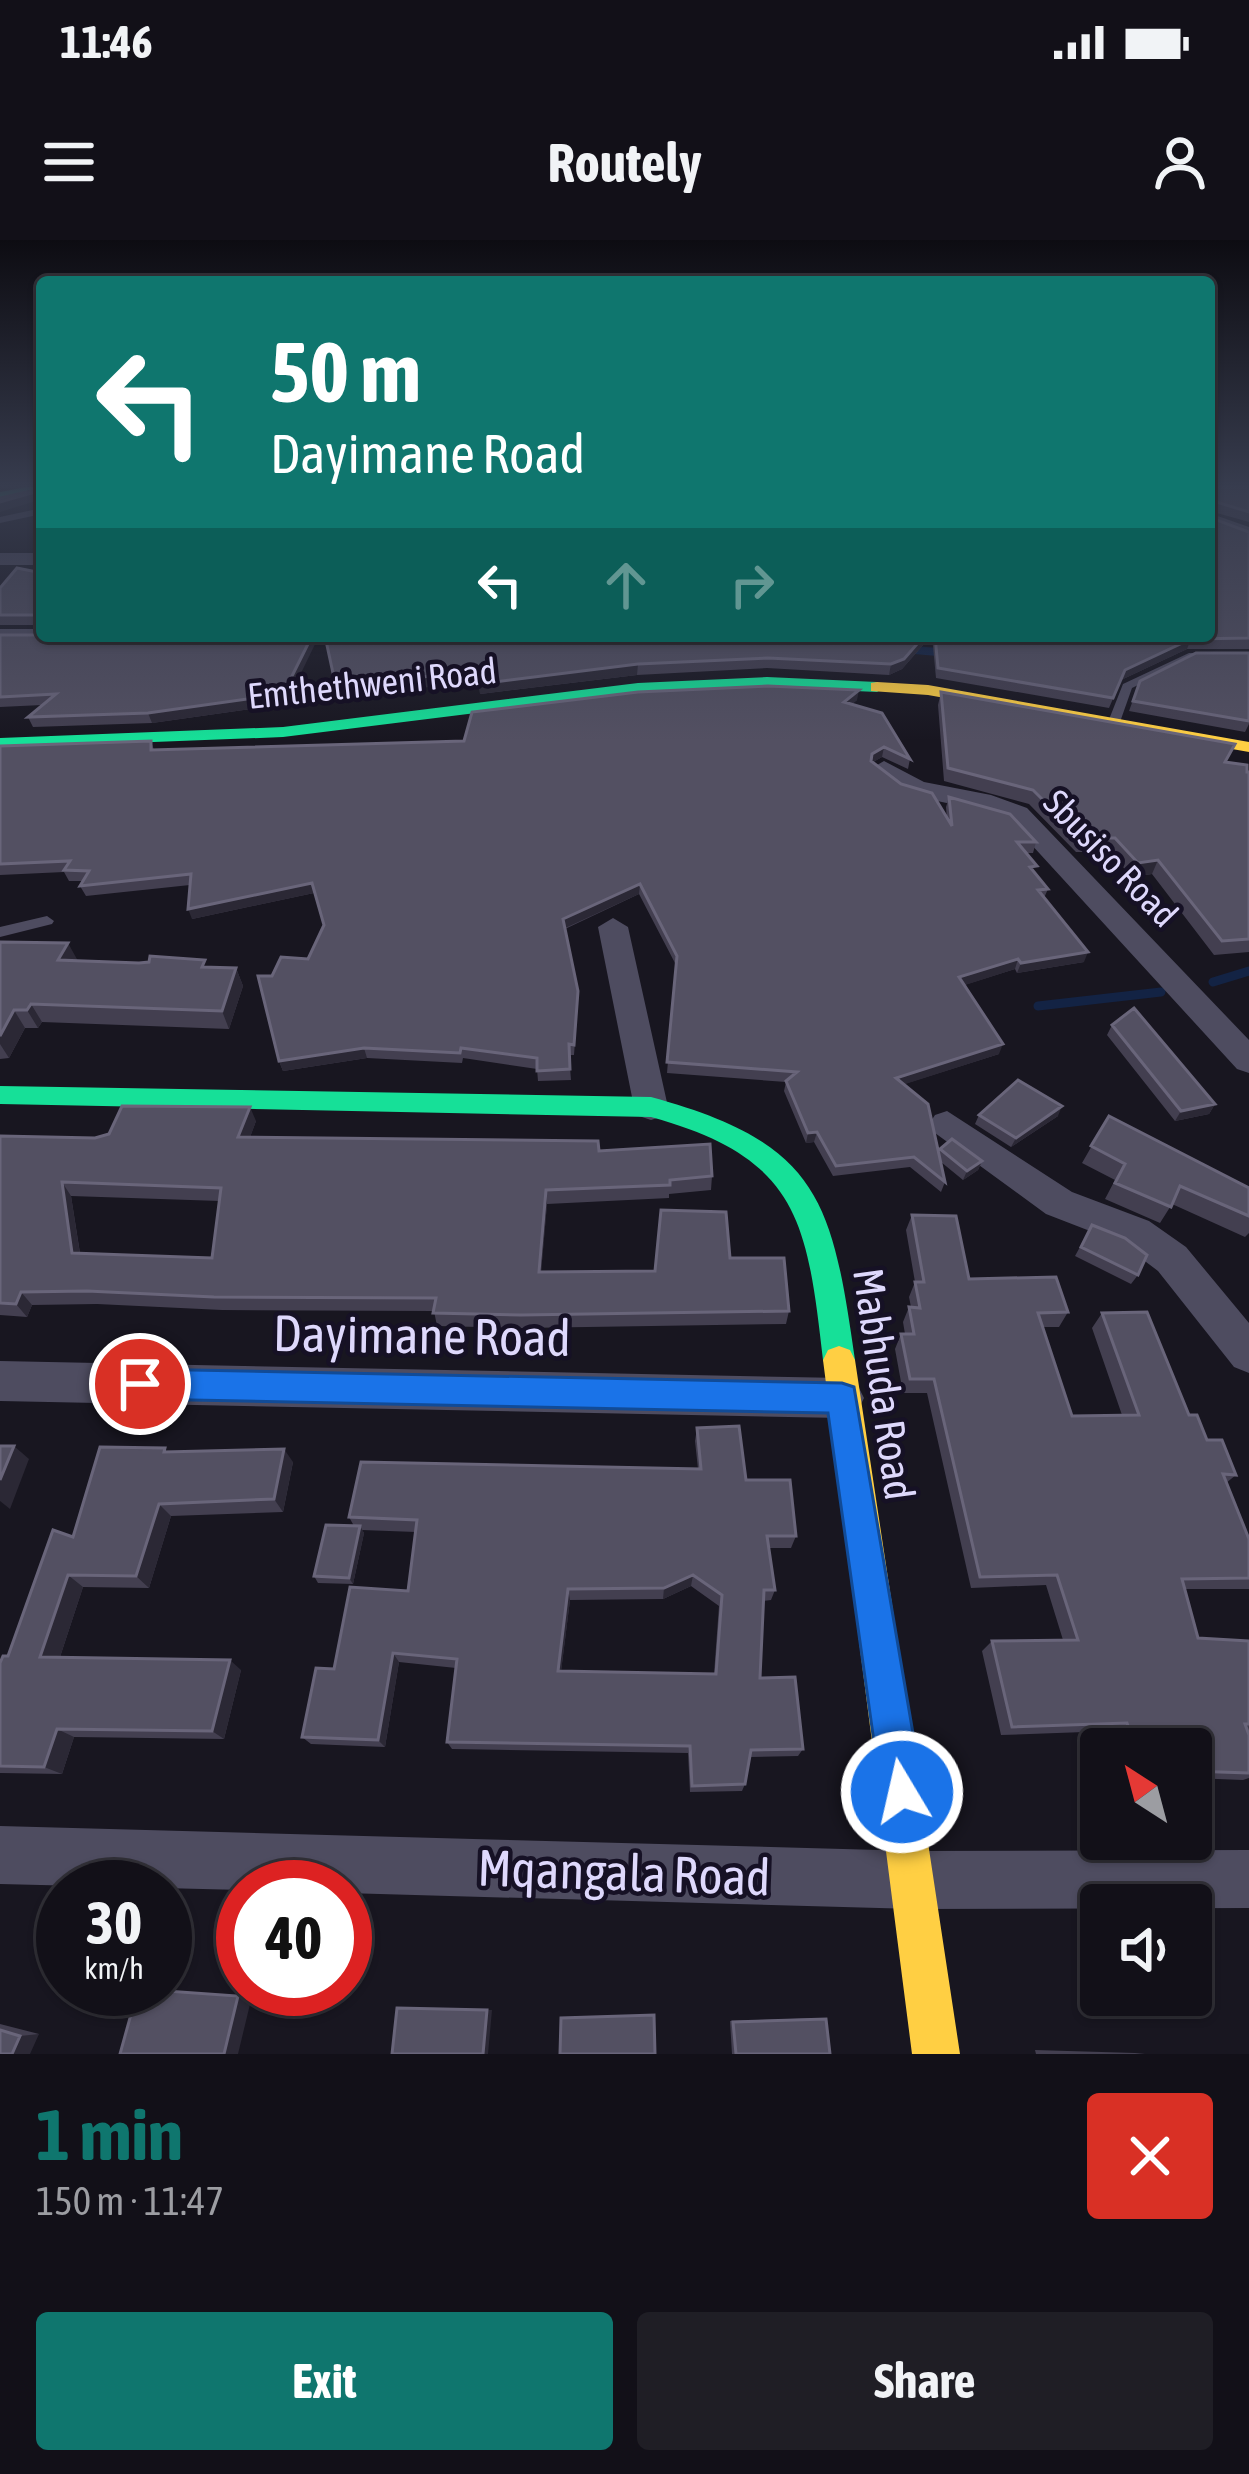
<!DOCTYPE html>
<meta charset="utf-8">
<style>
body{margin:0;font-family:"Asap Condensed",sans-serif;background:#1f1e25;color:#f1f3f6;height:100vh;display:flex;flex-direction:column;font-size:45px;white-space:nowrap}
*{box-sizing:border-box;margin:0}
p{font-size:39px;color:#9c9da2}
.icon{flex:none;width:66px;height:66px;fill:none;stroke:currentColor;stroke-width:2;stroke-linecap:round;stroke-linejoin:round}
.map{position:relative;height:1814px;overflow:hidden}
.panel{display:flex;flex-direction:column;background:#121018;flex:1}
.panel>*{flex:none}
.guide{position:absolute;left:36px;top:36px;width:1179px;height:366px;border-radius:12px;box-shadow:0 3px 9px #0004,0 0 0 3px #313037;background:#0f766e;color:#fff;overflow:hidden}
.needle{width:78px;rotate:324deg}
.tools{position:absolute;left:1080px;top:1488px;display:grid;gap:24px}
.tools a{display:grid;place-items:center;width:132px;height:132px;border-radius:12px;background:#121018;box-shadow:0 3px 9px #0004,0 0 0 3px #313037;font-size:60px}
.speed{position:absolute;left:36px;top:1620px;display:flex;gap:24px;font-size:60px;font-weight:700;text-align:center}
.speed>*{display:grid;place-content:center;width:156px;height:156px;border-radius:50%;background:#121018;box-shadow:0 3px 9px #0004,0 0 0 3px #313037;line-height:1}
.speed small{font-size:30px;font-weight:400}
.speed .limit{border:18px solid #d22;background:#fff;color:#111}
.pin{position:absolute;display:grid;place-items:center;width:102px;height:102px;color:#fff;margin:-51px;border:6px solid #fff;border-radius:50%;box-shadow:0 3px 12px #0007}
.me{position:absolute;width:132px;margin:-66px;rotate:351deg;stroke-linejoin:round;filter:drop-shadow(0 0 9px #0008)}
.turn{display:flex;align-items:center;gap:42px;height:252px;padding:0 36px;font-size:54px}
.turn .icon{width:156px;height:156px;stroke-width:2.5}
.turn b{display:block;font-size:84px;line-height:102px}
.lanes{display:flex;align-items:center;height:114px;padding:0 36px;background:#0003;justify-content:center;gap:60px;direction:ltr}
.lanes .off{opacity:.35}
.round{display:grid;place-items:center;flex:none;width:126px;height:126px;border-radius:12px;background:#1f1e25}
.headline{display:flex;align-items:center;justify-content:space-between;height:204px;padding:0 36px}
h1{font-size:72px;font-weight:700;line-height:90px;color:#0f766e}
.primary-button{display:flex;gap:24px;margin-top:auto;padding:24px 36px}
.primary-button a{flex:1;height:138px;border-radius:12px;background:#0f766e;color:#fff;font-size:48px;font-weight:700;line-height:138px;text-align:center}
.primary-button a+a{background:#1f1e25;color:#f1f3f6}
.status{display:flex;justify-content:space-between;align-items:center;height:84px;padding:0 60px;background:#121018;direction:ltr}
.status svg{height:33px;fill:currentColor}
header{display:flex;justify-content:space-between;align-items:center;height:156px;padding:0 36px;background:#121018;font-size:54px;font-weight:700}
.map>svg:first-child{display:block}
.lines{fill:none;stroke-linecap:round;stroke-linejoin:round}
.stream-far1{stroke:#132344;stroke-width:8}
.stream{stroke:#132344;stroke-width:9}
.lane{fill:#4e4c60;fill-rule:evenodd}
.street{fill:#4e4c60;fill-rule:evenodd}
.fast{fill:#16e098;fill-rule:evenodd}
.slow{fill:#ffcf43;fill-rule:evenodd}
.wall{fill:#433f50;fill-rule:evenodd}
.shaded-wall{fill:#2b2835}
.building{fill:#535062;stroke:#69657a;stroke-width:3;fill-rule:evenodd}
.route{fill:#1a73e8;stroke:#114b97;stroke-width:3}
.labels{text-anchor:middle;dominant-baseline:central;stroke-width:9;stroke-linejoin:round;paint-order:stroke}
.far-street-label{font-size:36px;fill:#ded8fc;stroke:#161125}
.street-label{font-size:42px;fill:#ded8fc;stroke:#161125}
.near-street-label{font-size:51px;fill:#ded8fc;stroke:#161125}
</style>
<div class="status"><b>11:46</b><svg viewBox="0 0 49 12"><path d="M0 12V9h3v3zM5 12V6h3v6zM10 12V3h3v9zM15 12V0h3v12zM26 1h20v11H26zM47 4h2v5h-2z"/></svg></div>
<header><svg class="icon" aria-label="menu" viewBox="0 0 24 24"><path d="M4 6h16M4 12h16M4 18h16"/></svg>Routely<svg class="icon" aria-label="person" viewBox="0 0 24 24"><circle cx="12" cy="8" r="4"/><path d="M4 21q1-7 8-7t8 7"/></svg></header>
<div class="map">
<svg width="1249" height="1814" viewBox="0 0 1249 1814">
<rect width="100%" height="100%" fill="#181620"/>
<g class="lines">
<path class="stream-far1" d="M 903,409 L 949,413"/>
<path class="stream" d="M 1213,742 L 1249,731
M 1038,766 L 1161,752"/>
<path class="lane" d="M 42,268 L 42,274 L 0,283 L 0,277 Z
M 1189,413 L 1249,413 L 1249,419 L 1191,419 L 1132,448 L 1120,482 L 1110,484 L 1108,482 L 1123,444 Z
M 47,676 L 54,681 L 52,684 L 0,697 L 0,687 Z"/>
<path class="street" d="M 1209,273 L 1249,287 L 1249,301 L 1209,283 Z
M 0,313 L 42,313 L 42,325 L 0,325 Z
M 0,389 L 42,389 L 42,396 L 52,396 L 42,401 L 0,401 Z
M 884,521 L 924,542 L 991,555 L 1027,568 L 1249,800 L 1249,833 L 1237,829 L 1009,580 C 964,558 906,568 872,528 Z
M 613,678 L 628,687 L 668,867 L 663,876 L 651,880 L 639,876 L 634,867 L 598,687 Z
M 947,871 L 1072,952 L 1149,981 L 1186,1007 L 1249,1083 L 1249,1133 L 1234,1127 L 1158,1031 L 1121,1003 L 1046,974 L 935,893 L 929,884 L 935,875 Z
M 0,1121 L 842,1138 L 857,1144 L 864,1158 L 857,1172 L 842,1178 L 0,1161 Z
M 0,1586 L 915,1611 L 1249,1610 L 1249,1668 L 915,1669 L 345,1653 L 345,1647 L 243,1650 L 0,1644 Z"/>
<path class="fast" d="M 26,247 L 42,247 L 42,251 L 0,260 L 0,252 Z
M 767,437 L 877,442 L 885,447 L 877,452 L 767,447 L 638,453 L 283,497 L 0,508 L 0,498 L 283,487 L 638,443 Z
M 0,846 L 651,857 C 820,903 832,960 855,1120 L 850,1130 L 839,1134 L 828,1130 L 823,1120 C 807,982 800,918 651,877 L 0,864 Z"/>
<path class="slow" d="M 877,442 L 928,445 L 1249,502 L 1249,512 L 928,455 L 871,451 L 871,443 Z
M 839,1106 L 850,1110 L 855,1120 L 960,1814 L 912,1814 L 823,1120 L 828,1110 Z"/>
</g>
<path class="wall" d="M 1209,247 L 1249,247 L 1249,282 L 1210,271 L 1211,278 L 1249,292 L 1249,409 L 1187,409 L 1121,440 L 1109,468 L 936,438 L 932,396 L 1209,396 Z
M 42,333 L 42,385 L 0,385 L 0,348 Z
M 0,395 L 286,464 L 152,483 L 33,487 L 28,477 L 42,465 L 0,467 Z
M 324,396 L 931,396 L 902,429 L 889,435 L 767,428 L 637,435 L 480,454 L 479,441 L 339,457 Z
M 1249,413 L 1249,484 L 1245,492 L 1129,471 L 1140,441 Z
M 941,452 L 1226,522 L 1249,532 L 1249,712 L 1214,715 L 1152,634 L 1132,637 L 1109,612 L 1076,612 L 1029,564 L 944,541 L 938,465 Z
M 857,460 L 852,464 L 910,519 L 908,529 L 882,517 L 873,522 L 947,579 L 946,567 L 949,557 L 1036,602 L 1033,613 L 1026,613 L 1035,633 L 1048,649 L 1044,658 L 1084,722 L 1017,733 L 1015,729 L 964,745 L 999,814 L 904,844 L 939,913 L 940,909 L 982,921 L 978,930 L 963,940 L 941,922 L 945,942 L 941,952 L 910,927 L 833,936 L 814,902 L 806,903 L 784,851 L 786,842 L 667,833 L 676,725 L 639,654 L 565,689 L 578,762 L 574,815 L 569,815 L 571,840 L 538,841 L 537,829 L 463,818 L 462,823 L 367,818 L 283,831 L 279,821 L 272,736 L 308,719 L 324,686 L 314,653 L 192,679 L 190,645 L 86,656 L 80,646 L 83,641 L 69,641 L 64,632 L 0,635 L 0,506 L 151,501 L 154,510 L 464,501 Z
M 0,702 L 78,721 L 236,728 L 243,746 L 229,789 L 42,782 L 38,788 L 25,788 L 9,818 L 0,819 Z
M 1112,785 L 1215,864 L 1209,874 L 1175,881 L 1107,795 Z
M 979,875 L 1058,876 L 1011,907 L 975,884 Z
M 1109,876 L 1249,948 L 1249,993 L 1245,997 L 1172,964 L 1160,983 L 1105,959 L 1115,940 L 1082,923 Z
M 256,881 L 250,897 L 599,911 L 712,936 L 711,950 L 669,954 L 669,958 L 547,964 L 541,1032 L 655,1031 L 730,1018 L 789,1071 L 786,1084 L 523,1088 L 437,1086 L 434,1071 L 222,1070 L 97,1064 L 32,1065 L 27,1077 L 0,1075 L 0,896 L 95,898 ZM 71,956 L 220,961 L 212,1018 L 80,1013 Z
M 912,975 L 969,1039 L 1068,1072 L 1059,1087 L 1043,1087 L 1072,1176 L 1122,1175 L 1092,1088 L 1102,1073 L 1189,1175 L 1236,1235 L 1226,1243 L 1249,1299 L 1249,1349 L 1185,1349 L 1198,1398 L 1249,1401 L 1249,1538 L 1243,1540 L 1191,1538 L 1191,1509 L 1119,1509 L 1112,1491 L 1001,1495 L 982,1411 L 992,1401 L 1063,1400 L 1046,1345 L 971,1348 L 927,1153 L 903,1153 L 895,1109 L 901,1094 L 905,1094 L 903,1082 L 909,1067 L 911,1067 L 909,1057 L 915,1042 L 906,990 Z
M 1092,985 L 1138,1035 L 1131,1044 L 1075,1016 Z
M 697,1188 L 796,1296 L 791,1308 L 769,1308 L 775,1350 L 771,1360 L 763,1361 L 760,1438 L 803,1509 L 798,1516 L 750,1517 L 745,1544 L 742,1551 L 690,1552 L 688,1513 L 452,1509 L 447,1502 L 456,1428 L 399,1422 L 385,1507 L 311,1504 L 302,1497 L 334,1429 L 408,1351 L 416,1292 L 362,1290 L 364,1293 L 353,1344 L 318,1343 L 314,1336 L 354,1286 L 349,1277 L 698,1229 L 695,1201 ZM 691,1346 L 719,1366 L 714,1434 L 561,1431 L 570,1360 L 663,1359 Z
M 169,1212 L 293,1222 L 283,1272 L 171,1276 L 149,1348 L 83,1347 L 60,1417 L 241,1430 L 224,1499 L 74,1497 L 62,1534 L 0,1533 L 0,1423 L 8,1416 L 73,1297 Z
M 819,1778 L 826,1779 L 830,1814 L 732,1814 L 730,1781 Z
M 0,1784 L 39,1794 L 0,1814 Z
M 1035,1810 L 1135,1813 L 1145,1814 L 1036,1814 Z"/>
<path class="shaded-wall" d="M 42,250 L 42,259 L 0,272 L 0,262 Z
M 312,396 L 319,396 L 286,464 L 152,483 L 148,473 Z
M 924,396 L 931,396 L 902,429 L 889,435 L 891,424 Z
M 1191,399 L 1187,409 L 1121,440 L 1109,468 L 1125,430 Z
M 638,424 L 637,435 L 480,454 L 479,444 Z
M 482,430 L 483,441 L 339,457 L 336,447 Z
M 859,450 L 857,460 L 842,472 L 844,462 Z
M 884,507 L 882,517 L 870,524 L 872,514 Z
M 1158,620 L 1152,634 L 1132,637 L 1138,623 Z
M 312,643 L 314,653 L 192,679 L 188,669 Z
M 640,644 L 639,654 L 563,689 L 563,679 Z
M 68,703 L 78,721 L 58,720 Z
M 1088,712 L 1084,722 L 1017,733 L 1021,723 Z
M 1018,719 L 1015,729 L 956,748 L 959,737 Z
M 236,728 L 243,746 L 229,789 L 222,771 Z
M 31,764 L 42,782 L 38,788 L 27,770 Z
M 14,770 L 25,788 L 9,818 L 0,804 L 0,796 Z
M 1003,804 L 999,814 L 893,848 L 896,838 Z
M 364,808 L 367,818 L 283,831 L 279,821 Z
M 1215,864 L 1209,874 L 1175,881 L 1181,871 Z
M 1062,866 L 1058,876 L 1011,907 L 1016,898 Z
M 250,867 L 256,881 L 245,911 L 238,897 Z
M 817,892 L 814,902 L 806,903 L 808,893 Z
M 982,921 L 978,930 L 963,940 L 967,931 Z
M 62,942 L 71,956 L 82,1027 L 72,1013 Z
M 546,950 L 547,964 L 540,1045 L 539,1032 Z
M 21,1052 L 32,1065 L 27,1077 L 16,1064 Z
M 14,1206 L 29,1219 L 10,1269 L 0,1261 L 0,1240 Z
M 284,1209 L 293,1222 L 283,1272 L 274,1259 Z
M 159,1264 L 171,1276 L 149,1348 L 136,1336 Z
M 360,1286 L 364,1293 L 353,1344 L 349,1338 Z
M 68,1335 L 83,1347 L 57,1426 L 40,1417 Z
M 693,1335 L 691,1346 L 663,1359 L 664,1348 Z
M 568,1349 L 570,1360 L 560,1440 L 558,1431 Z
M 393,1413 L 399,1422 L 385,1507 L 378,1500 Z
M 230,1420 L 241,1430 L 224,1499 L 212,1491 Z
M 57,1489 L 74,1497 L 62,1534 L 44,1527 Z
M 238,1756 L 252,1756 L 238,1814 L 224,1814 Z
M 487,1770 L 492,1770 L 488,1814 L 483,1814 Z
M 39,1794 L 30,1814 L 12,1814 L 20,1796 Z"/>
<path class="building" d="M 40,247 L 42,247 L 42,250 L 0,262 L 0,258 L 40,249 Z
M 1209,247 L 1249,247 L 1249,272 L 1210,260 L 1211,278 L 1249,292 L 1249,398 L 1191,399 L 1125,430 L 1113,458 L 938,428 L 935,396 L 1209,396 Z
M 17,328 L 42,333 L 42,378 L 38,375 L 0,375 L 0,348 Z
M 42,393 L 42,396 L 312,396 L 283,454 L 148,473 L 28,477 L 56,454 L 0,457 L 0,395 L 38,395 Z
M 325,396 L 924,396 L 904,419 L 891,424 L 768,418 L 638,424 L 479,444 L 482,430 L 336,447 Z
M 1196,413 L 1249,413 L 1249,481 L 1133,461 L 1140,441 Z
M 768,446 L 859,450 L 844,462 L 882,473 L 910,519 L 884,507 L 872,514 L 871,521 L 901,544 L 932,553 L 952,586 L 949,557 L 1010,574 L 1036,602 L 1017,602 L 1037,626 L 1030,627 L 1048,649 L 1038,650 L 1088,712 L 1021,723 L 1018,719 L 959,737 L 1003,804 L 896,838 L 928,864 L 945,942 L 914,917 L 836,926 L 817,892 L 808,893 L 786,841 L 797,832 L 667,822 L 677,716 L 640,644 L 563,679 L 578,751 L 574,805 L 569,804 L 570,829 L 537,831 L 537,818 L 461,808 L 460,813 L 364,808 L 279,821 L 258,736 L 272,736 L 281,717 L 308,719 L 324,685 L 312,643 L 188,669 L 191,634 L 80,646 L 89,631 L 64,630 L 70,621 L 0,624 L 0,506 L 151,501 L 151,510 L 464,501 L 472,472 L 638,452 Z
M 941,452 L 1235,504 L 1225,522 L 1247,525 L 1247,532 L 1249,532 L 1249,699 L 1222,701 L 1158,620 L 1138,623 L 1115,598 L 1081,598 L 1033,550 L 948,528 Z
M 0,702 L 68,703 L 58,720 L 139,723 L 149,722 L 150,716 L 205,720 L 202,727 L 236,728 L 222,771 L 31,764 L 27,770 L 14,770 L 0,796 Z
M 1134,768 L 1215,864 L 1181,871 L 1112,785 Z
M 1018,840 L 1062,866 L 1016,898 L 979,875 Z
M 122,866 L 250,867 L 238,897 L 598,901 L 599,911 L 710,904 L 712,936 L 670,940 L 670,945 L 546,950 L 539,1032 L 655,1031 L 661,970 L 726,972 L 730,1018 L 784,1018 L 789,1071 L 521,1075 L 433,1073 L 436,1058 L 214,1057 L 87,1051 L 21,1052 L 16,1064 L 0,1063 L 0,896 L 95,898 L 109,894 ZM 62,942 L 221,948 L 212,1018 L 72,1013 Z
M 1109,876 L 1249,948 L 1249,976 L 1180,946 L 1171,967 L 1115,943 L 1125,924 L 1091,906 Z
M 952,899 L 982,921 L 967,931 L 940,909 Z
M 912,975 L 956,976 L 969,1039 L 1056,1037 L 1068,1072 L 1038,1073 L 1072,1176 L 1139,1175 L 1102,1073 L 1147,1072 L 1189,1175 L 1197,1175 L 1207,1200 L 1222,1200 L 1236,1235 L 1223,1234 L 1249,1299 L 1249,1338 L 1182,1339 L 1198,1398 L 1249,1401 L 1249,1484 L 1245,1484 L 1249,1495 L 1249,1533 L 1191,1531 L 1191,1509 L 1136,1509 L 1127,1483 L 1012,1487 L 992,1401 L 1078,1400 L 1057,1335 L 980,1337 L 934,1139 L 910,1139 L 901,1094 L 914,1094 L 909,1067 L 920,1068 L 915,1042 L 924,1042 Z
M 1092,985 L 1125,998 L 1147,1015 L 1138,1035 L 1081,1007 Z
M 739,1186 L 746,1240 L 790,1240 L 796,1296 L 767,1296 L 775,1350 L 764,1350 L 760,1438 L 795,1437 L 803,1509 L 751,1510 L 745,1544 L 692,1546 L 690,1506 L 447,1502 L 457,1419 L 393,1413 L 378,1500 L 302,1497 L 316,1428 L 334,1429 L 350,1347 L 408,1351 L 417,1280 L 349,1277 L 361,1222 L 701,1229 L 697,1188 ZM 693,1335 L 722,1355 L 716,1434 L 558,1431 L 568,1349 L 664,1348 Z
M 0,1206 L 14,1206 L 0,1240 Z
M 100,1207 L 165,1208 L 164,1212 L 284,1209 L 274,1259 L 159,1264 L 136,1336 L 68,1335 L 40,1417 L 230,1420 L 212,1491 L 57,1489 L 44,1527 L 0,1526 L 0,1423 L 3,1416 L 8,1416 L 53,1290 L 73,1297 Z
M 326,1285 L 360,1286 L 349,1338 L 314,1336 Z
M 138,1749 L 238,1756 L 224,1814 L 120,1814 Z
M 397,1768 L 487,1770 L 483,1814 L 392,1814 Z
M 654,1775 L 655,1814 L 560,1814 L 561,1778 Z
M 826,1779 L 830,1814 L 736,1814 L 733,1782 Z
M 0,1790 L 20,1796 L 12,1814 L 0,1814 Z"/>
<linearGradient id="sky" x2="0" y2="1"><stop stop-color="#0d0c12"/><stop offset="0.49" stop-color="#373c4e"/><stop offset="1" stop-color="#373c4e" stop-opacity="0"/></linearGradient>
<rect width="1249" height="501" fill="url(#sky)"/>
<path class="route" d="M 140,1129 L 842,1143 L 854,1147 L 923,1552 L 917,1567 L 902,1573 L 887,1567 L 881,1552 L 828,1173 L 140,1159 L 129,1154 L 124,1144 L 129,1133 Z"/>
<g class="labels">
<g class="far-street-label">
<text transform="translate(372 443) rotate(-6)">Emthethweni Road</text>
<text transform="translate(1111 618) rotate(46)">Sbusiso Road</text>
</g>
<g class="street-label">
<text transform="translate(884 1144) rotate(82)">Mabhuda Road</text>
</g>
<g class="near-street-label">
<text transform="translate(422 1095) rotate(1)">Dayimane Road</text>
<text transform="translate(624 1632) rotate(2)">Mqangala Road</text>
</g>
</g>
</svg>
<div class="tools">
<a><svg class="needle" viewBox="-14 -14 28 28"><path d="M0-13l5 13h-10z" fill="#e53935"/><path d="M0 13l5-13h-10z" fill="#9c9da2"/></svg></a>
<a><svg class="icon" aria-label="sound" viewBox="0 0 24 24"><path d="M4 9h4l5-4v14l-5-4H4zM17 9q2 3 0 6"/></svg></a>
</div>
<div class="speed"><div>30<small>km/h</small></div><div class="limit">40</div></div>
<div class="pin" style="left:140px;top:1144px;background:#d93025"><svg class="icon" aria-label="arrive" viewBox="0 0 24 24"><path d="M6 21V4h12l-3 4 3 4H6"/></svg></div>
<svg class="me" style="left:902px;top:1552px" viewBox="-20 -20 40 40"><circle r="17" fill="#1a73e8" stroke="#fff" stroke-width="3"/><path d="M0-11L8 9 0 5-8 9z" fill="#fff"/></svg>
<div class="guide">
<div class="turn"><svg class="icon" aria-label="left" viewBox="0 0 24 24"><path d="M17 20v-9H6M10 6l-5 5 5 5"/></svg><div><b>50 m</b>Dayimane Road</div></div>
<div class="lanes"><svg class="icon" aria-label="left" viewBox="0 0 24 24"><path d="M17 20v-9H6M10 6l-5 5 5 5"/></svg><svg class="icon off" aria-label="ahead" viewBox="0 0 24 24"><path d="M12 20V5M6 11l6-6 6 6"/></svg><svg class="icon off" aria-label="right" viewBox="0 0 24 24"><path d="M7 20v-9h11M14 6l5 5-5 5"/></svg></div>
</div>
</div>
<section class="panel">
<div class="headline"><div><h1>1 min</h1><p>150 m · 11:47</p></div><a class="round" style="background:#d93025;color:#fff"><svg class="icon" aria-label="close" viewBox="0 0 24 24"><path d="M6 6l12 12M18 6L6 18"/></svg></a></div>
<div class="primary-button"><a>Exit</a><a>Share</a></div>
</section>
